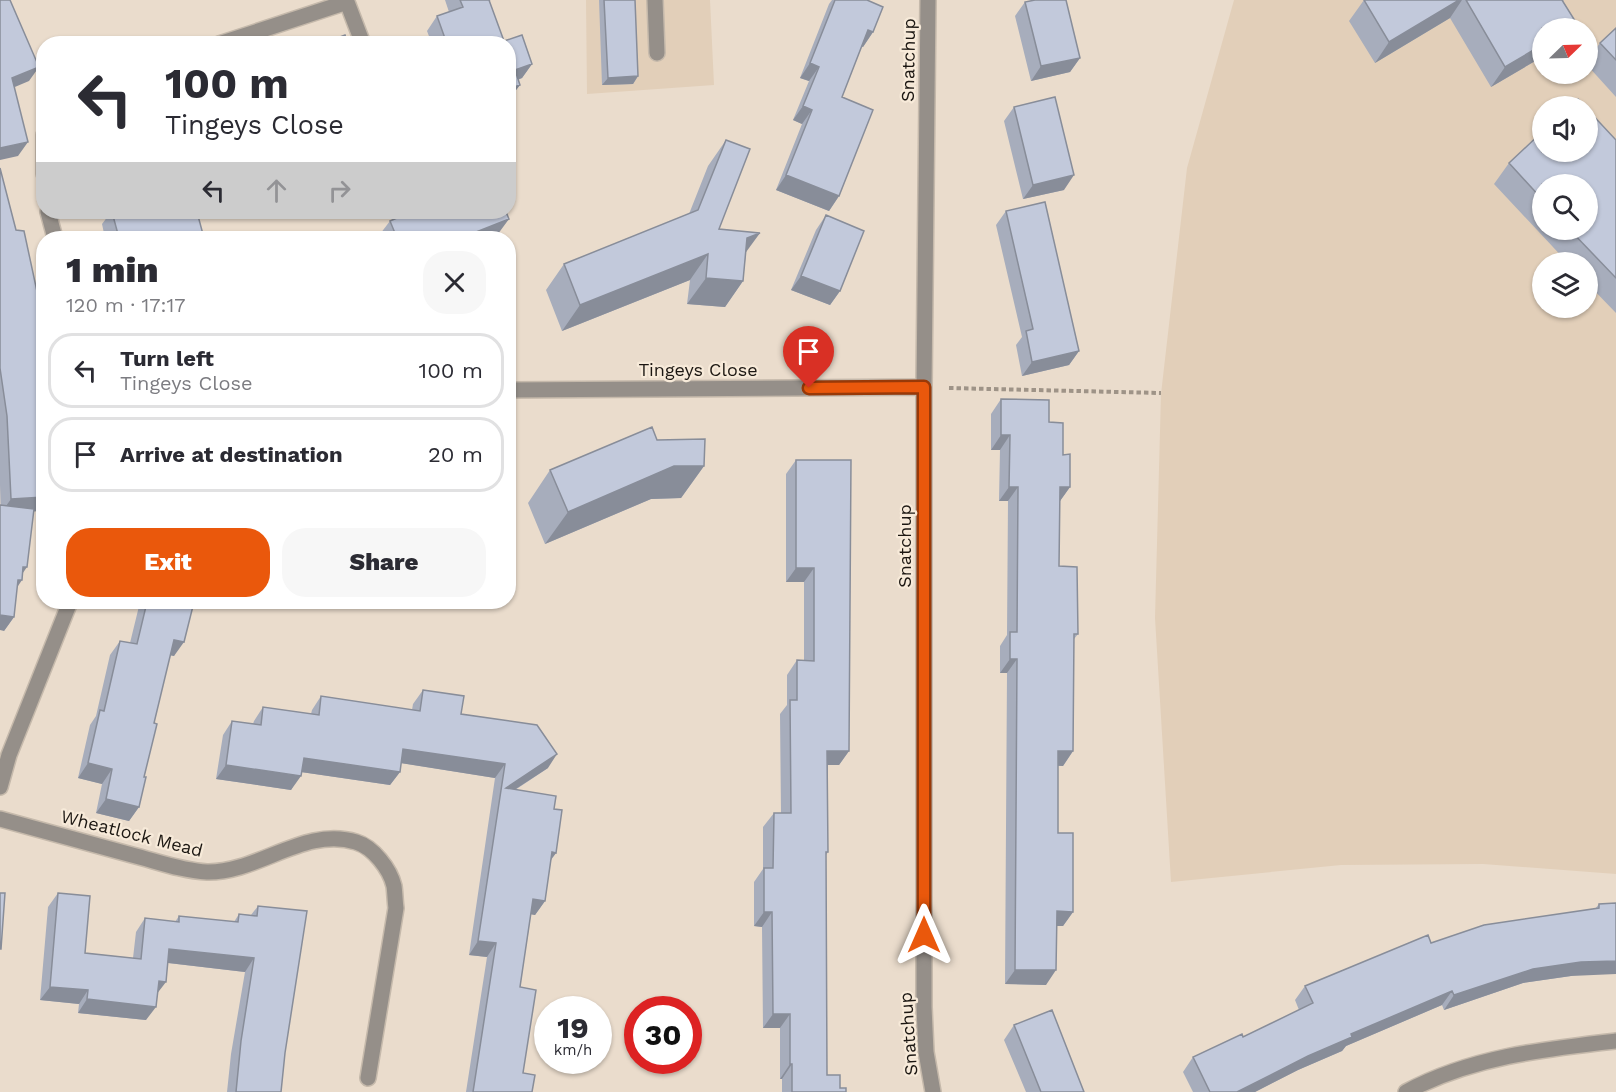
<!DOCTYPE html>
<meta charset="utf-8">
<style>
body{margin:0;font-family:"Work Sans",sans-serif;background:#f7f7f7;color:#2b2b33;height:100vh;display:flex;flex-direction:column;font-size:22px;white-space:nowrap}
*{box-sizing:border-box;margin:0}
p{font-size:20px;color:#7c7c81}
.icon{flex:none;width:33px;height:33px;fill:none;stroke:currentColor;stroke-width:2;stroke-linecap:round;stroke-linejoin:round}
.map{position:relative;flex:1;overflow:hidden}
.sheet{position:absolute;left:36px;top:231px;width:480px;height:378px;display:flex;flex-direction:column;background:#fff;border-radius:24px;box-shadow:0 2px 4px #0004}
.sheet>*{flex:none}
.guide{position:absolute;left:36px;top:36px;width:480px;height:183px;border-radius:24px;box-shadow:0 2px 4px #0004;background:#fff;color:#2b2b33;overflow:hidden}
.needle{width:39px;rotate:67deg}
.fabs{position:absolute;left:1532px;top:18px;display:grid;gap:12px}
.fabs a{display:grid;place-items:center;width:66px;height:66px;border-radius:50%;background:#fff;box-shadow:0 2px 4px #0004;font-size:30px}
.speed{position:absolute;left:534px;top:996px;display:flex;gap:12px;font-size:30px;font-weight:700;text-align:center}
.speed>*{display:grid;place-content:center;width:78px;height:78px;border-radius:50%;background:#fff;box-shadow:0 2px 4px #0004;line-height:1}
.speed small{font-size:15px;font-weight:400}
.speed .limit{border:9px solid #d22;background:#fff;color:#111}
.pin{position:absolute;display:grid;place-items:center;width:51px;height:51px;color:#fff;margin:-62px -26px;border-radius:50% 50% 50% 0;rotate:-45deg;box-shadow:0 0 6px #0007}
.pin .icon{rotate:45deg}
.me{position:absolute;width:66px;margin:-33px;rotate:0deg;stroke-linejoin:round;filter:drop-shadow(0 0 4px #0008)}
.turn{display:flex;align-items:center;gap:21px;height:126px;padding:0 30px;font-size:27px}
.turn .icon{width:78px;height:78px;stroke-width:2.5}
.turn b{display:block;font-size:42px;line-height:51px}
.lanes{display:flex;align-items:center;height:57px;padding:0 30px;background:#0003;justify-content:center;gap:30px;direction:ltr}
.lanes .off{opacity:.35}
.round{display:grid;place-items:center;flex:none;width:63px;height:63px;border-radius:24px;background:#f7f7f7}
.summary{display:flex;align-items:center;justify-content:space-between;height:102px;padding:0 30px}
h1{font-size:36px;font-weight:800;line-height:45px}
.button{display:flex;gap:12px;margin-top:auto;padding:12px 30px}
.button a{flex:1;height:69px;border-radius:24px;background:#ea580c;color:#fff;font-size:24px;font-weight:800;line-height:69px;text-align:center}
.button a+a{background:#f7f7f7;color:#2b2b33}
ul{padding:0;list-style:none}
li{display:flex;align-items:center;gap:18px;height:75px;margin:0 12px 9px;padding:0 18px;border:3px solid #e1e1e2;border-radius:24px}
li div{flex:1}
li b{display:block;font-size:22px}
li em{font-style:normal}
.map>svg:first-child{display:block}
.built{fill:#e2cfb9;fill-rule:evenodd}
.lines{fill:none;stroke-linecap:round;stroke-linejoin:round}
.service-casing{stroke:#c5b9ab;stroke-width:18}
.minor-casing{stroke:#c5b9ab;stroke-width:18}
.path{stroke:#9e9387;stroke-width:4;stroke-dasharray:4.5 3;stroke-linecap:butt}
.service{stroke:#958f89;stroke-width:15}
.minor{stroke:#958f89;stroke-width:15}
.wall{fill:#a7adbc;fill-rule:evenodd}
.shaded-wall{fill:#888d99}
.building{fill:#c2c9db;stroke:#888d99;stroke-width:1.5}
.route-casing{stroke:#983908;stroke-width:15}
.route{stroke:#ea580c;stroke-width:10}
.labels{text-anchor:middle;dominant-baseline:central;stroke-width:4.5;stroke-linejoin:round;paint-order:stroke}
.street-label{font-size:18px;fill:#1c1712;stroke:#f7ead9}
</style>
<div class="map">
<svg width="1616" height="1092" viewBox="0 0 1616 1092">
<rect width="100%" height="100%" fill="#eadccc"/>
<path class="built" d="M 586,0 L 710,0 L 714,85 L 587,94 Z
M 1234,0 L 1616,0 L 1616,874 L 1483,864 L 1341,865 L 1171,882 L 1155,618 L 1161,394 L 1187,168 ZM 1542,28 L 1587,28 L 1587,74 L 1542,74 ZM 1542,106 L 1587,106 L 1587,152 L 1542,152 ZM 1542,184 L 1587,184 L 1587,230 L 1542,230 ZM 1542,262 L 1587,262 L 1587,308 L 1542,308 Z"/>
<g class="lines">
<defs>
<path id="service" d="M 655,0 L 657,53"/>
<path id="minor" d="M 928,0 L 924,387 L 924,1007 L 926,1052 L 933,1092
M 219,44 L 347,2 L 363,44
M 44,135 L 44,174
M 48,212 L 55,238
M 508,390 L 924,387
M 0,787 L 9,755 L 70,602
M 0,819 C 44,831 88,843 132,855 C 156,861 182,871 207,872 C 258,873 305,826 356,842 C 373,847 390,869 394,886 C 395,893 395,901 396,908 L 368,1078
M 1406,1092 C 1471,1057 1544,1049 1616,1041"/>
</defs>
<use href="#service" class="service-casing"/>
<use href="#minor" class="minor-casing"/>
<path class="path" d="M 949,388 L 1161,393"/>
<use href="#service" class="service"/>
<use href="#minor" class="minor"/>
</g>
<path class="wall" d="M 445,0 L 491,0 L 489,1 L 504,41 L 522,35 L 532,64 L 522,78 L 518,80 L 520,85 L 509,99 L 508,99 L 508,44 L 432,44 L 427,31 L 437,16 L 449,12 Z
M 599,0 L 635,0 L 638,76 L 633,84 L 602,85 Z
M 832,0 L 867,0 L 873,32 L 863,47 L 862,46 L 842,97 L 839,196 L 829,211 L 776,190 L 802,124 L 793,120 L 809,81 L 800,78 L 829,4 Z
M 1364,0 L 1564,0 L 1563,1 L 1577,24 L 1574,28 L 1542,28 L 1542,57 L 1491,87 L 1450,18 L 1375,63 L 1349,21 Z
M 1025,2 L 1080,58 L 1070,72 L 1031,81 L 1015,16 Z
M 1616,28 L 1616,97 L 1587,65 L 1587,61 L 1600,43 Z
M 1014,107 L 1064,190 L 1023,199 L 1004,121 Z
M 726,140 L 719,229 L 746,253 L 743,281 L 725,307 L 687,304 L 690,280 L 562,331 L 546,290 L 564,264 L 689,214 L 708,166 Z
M 1616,140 L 1616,313 L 1587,283 L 1587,262 L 1567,262 L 1494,184 L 1509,163 ZM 1542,184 L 1587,230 L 1542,230 Z
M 0,168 L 16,230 L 44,324 L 44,511 L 34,511 L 22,574 L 17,587 L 14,617 L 4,631 L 0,485 Z
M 1006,211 L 1079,351 L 1069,365 L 1022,376 L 1016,345 L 1022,337 L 996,225 Z
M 111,212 L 197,212 L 204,238 L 105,238 L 102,224 Z
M 826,215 L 840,291 L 830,305 L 791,290 L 816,230 Z
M 390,221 L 495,238 L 377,238 Z
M 1001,399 L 1049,422 L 1063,455 L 1070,487 L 1060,501 L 1059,566 L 1078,634 L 1074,639 L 1073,751 L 1063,766 L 1058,766 L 1058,833 L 1073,912 L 1063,926 L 1057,926 L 1046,985 L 1005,984 L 1007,673 L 1000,673 L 1000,646 L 1007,635 L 1008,501 L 999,501 L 1000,450 L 991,450 L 991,414 Z
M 657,440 L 704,466 L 681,498 L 651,499 L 545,544 L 528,503 L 550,470 Z
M 796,460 L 849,751 L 839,765 L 828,765 L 828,852 L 826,855 L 827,1075 L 840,1088 L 846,1092 L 782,1092 L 782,1079 L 780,1079 L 780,1028 L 763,1028 L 762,927 L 754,926 L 754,882 L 763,869 L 763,827 L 774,813 L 781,813 L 780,714 L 787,705 L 787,675 L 797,660 L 804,660 L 804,582 L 786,582 L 786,474 Z
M 140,602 L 194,602 L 174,656 L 170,655 L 154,723 L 139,807 L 129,821 L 96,813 L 102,784 L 78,778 L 90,725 L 96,716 L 110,655 L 120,641 L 130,643 Z
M 423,690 L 548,768 L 515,790 L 554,809 L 556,853 L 551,860 L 545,901 L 535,915 L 531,914 L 520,987 L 523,1073 L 532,1092 L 466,1092 L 487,957 L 469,955 L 495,778 L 401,763 L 400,772 L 390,785 L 301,772 L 291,790 L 216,779 L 223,735 L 232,721 L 253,724 L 254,721 L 263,707 L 311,714 L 312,710 L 321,696 L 412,710 L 413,704 Z
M 58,893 L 85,953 L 133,958 L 136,932 L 145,918 L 175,922 L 179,916 L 234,922 L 239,914 L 251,915 L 258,906 L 285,1053 L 281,1092 L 227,1092 L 231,1054 L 245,972 L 168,963 L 157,993 L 146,1020 L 78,1013 L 79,1004 L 40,1000 L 48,907 Z
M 1616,903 L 1571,976 L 1523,983 L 1444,1010 L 1442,1005 L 1346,1046 L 1342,1051 L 1298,1070 L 1255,1092 L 1193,1092 L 1183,1072 L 1193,1057 L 1243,1037 L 1299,1010 L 1295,1000 L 1305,986 L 1431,943 L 1595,909 L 1599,904 Z
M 1014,1025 L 1084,1092 L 1026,1092 L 1004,1040 Z"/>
<path class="shaded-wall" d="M 1459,0 L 1462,0 L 1450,18 L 1375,63 L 1389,42 Z
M 868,30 L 873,32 L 863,47 L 858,45 Z
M 1542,45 L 1542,57 L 1491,87 L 1505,67 Z
M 1080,58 L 1070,72 L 1031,81 L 1041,66 Z
M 810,63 L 819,67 L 809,81 L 800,78 Z
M 532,64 L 522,78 L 508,83 L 515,70 Z
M 39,67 L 29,81 L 3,92 L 12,78 Z
M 638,76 L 633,84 L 602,85 L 608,78 Z
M 520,85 L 509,99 L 508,99 L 508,89 Z
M 803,106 L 812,110 L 802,124 L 793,120 Z
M 28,142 L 18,156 L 0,160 L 0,148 Z
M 786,175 L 839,196 L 829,211 L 776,190 Z
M 1074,175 L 1064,190 L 1023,199 L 1033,185 Z
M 509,219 L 495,238 L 461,238 Z
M 760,233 L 741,259 L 747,238 Z
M 157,234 L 154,238 L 139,238 Z
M 708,254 L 690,280 L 562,331 L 580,305 Z
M 801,276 L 840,291 L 830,305 L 791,290 Z
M 706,278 L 743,281 L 725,307 L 687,304 Z
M 1079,351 L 1069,365 L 1022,376 L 1032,362 Z
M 1001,435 L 1010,435 L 1000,450 L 991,450 Z
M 674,466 L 704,466 L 681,498 L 651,499 L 545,544 L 568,512 Z
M 515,482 L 508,492 L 508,485 Z
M 1009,487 L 1018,487 L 1008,501 L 999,501 Z
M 1060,487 L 1070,487 L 1060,501 Z
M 44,497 L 44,511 L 1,513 L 11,499 Z
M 23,567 L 27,567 L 18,580 L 22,580 L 12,595 Z
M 796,568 L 814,568 L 804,582 L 786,582 Z
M 0,615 L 14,617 L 4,631 L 0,630 Z
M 174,640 L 184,642 L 174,656 L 164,654 Z
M 1010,659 L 1017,659 L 1007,673 L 1000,673 Z
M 403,749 L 505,764 L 495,778 L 394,762 Z
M 827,751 L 849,751 L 839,765 L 817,765 Z
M 1058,751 L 1073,751 L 1063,766 L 1048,765 Z
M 557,754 L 548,768 L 499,800 L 506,788 Z
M 304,758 L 400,772 L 390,785 L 294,771 Z
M 88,763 L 112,769 L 102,784 L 78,778 Z
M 226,765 L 301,776 L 291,790 L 216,779 Z
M 106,799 L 139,807 L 129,821 L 96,813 Z
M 552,852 L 556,853 L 546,866 Z
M 533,899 L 545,901 L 535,915 L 523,913 Z
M 1057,911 L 1073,912 L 1063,926 L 1047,926 Z
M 764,912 L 772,912 L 762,927 L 754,926 Z
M 478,941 L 496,943 L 487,957 L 469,955 Z
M 169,949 L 254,958 L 245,972 L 160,962 Z
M 1616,961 L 1616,974 L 1571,976 L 1523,983 L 1444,1010 L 1454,995 L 1533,969 L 1581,962 Z
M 1015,970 L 1056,970 L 1046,985 L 1005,984 Z
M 159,981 L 166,982 L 156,995 Z
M 50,987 L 88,990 L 79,1004 L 40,1000 Z
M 1452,991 L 1442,1005 L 1346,1046 L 1342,1051 L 1298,1070 L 1255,1092 L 1237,1092 L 1351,1034 Z
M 87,999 L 156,1007 L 146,1020 L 78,1013 Z
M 773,1014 L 790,1014 L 780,1028 L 763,1028 Z
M 790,1064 L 792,1064 L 782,1079 L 780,1079 Z"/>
<path class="building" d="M 0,0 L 10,0 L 39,67 L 12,78 L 28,142 L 0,148 Z
M 460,0 L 489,0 L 504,41 L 522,35 L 532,64 L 515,70 L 520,85 L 508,89 L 508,44 L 447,44 L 437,16 L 463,7 Z
M 604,0 L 635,0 L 638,76 L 608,78 Z
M 835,0 L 867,0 L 883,7 L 873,32 L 868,30 L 842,97 L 873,110 L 839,196 L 786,175 L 812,110 L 803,106 L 819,67 L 810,63 Z
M 1035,0 L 1066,0 L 1080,58 L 1041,66 L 1025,2 Z
M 1364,0 L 1459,0 L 1389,42 Z
M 1466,0 L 1562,0 L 1577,24 L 1570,28 L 1542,28 L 1542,45 L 1505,67 Z
M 1616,28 L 1616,60 L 1600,43 Z
M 345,35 L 348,44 L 322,44 Z
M 1055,97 L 1074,175 L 1033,185 L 1014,107 Z
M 1578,99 L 1585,106 L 1570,106 Z
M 1587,109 L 1616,140 L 1616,278 L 1570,230 L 1587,230 L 1587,184 L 1542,184 L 1542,199 L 1509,163 L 1542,132 L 1542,152 L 1587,152 Z
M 726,140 L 750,149 L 719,229 L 760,233 L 747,238 L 743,281 L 706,278 L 708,254 L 580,305 L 564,264 L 698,210 Z
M 0,168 L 16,230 L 24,231 L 44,324 L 44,497 L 11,499 L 7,416 L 0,368 Z
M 1045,202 L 1079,351 L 1032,362 L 1026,331 L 1033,329 L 1006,211 Z
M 112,212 L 197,212 L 204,238 L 159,238 L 157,234 L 139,238 L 119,238 Z
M 411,212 L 506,212 L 509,219 L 461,238 L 397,238 L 390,221 Z
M 826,215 L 864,231 L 840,291 L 801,276 Z
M 1001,399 L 1049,400 L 1049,422 L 1063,423 L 1063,455 L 1070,454 L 1070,487 L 1060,487 L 1059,566 L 1077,567 L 1078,634 L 1074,634 L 1073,751 L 1058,751 L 1058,833 L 1073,833 L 1073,912 L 1057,911 L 1056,970 L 1015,970 L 1017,659 L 1010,659 L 1010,632 L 1017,632 L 1018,487 L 1009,487 L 1010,435 L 1001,435 Z
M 652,427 L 657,440 L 705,439 L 704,466 L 674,466 L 568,512 L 550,470 Z
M 796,460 L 851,460 L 849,751 L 827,751 L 828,852 L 826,852 L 827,1075 L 840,1075 L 840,1088 L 846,1088 L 846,1092 L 792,1092 L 792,1064 L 790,1064 L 790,1014 L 773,1014 L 772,912 L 764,912 L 764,868 L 773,868 L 774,813 L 791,813 L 790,700 L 797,700 L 797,660 L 814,661 L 814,568 L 796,568 Z
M 508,466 L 515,482 L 508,485 Z
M 0,505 L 34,509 L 27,567 L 23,567 L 22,580 L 18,580 L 14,617 L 0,615 Z
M 147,602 L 194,602 L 184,642 L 174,640 L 154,723 L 157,724 L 144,777 L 146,777 L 139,807 L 106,799 L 112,769 L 88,763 L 100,710 L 104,711 L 120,641 L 137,644 Z
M 423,690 L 464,696 L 461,714 L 537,725 L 557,754 L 506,788 L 556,796 L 554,809 L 562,810 L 556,853 L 552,852 L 545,901 L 533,899 L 520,987 L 536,990 L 523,1073 L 535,1075 L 532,1092 L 473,1092 L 496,943 L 478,941 L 505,764 L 403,749 L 400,772 L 304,758 L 301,776 L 226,765 L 232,721 L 261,725 L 263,707 L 319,715 L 321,696 L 420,711 Z
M 0,893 L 5,893 L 1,949 L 0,949 Z
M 58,893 L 90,896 L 85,953 L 141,959 L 145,918 L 179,922 L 179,916 L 238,922 L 239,914 L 257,916 L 258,906 L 307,911 L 285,1053 L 281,1092 L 236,1092 L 241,1041 L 254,958 L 169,949 L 166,982 L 159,981 L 156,1007 L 87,999 L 88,990 L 50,987 Z
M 1616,903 L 1616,961 L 1581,962 L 1533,969 L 1454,995 L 1452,991 L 1351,1034 L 1352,1037 L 1308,1056 L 1237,1092 L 1210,1092 L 1193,1057 L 1242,1034 L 1243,1037 L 1313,1003 L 1305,986 L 1428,935 L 1431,943 L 1484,925 L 1599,908 L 1599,904 Z
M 1052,1010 L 1084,1092 L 1041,1092 L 1014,1025 Z"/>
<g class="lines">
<defs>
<path id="route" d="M 809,388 L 924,387 L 924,935"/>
</defs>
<use href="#route" class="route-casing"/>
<use href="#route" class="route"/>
</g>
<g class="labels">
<g class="street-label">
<text transform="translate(908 60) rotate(-89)">Snatchup</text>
<text x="698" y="369">Tingeys Close</text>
<text transform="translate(904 546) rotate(-90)">Snatchup</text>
<text transform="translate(132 833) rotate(14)">Wheatlock Mead</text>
<text transform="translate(908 1034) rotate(-94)">Snatchup</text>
</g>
</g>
</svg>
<div class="fabs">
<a><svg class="needle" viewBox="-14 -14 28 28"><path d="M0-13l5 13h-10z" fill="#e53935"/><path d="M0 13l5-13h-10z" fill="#7c7c81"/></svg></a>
<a><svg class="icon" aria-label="sound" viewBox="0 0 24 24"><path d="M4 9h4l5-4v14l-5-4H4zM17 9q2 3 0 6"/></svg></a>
<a><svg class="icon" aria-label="search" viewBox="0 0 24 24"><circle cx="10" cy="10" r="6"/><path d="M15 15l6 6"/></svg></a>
<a><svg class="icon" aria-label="layers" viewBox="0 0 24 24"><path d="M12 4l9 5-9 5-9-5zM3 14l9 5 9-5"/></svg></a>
</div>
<div class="speed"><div>19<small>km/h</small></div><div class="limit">30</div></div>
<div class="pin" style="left:809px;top:388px;background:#d93025"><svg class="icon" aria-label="arrive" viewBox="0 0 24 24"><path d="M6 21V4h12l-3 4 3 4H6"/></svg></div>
<svg class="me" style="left:924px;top:935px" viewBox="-20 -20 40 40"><path d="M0-17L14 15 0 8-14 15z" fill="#ea580c" stroke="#fff" stroke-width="4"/></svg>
<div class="guide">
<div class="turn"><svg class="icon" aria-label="left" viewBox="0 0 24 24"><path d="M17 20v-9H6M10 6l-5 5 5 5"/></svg><div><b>100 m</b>Tingeys Close</div></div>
<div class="lanes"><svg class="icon" aria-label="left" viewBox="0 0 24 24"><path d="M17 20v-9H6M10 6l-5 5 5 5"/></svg><svg class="icon off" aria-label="ahead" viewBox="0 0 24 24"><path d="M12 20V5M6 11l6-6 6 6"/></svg><svg class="icon off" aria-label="right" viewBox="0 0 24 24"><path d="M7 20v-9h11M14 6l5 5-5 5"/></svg></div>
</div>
<section class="sheet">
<div class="summary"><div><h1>1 min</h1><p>120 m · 17:17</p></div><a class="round"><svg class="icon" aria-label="close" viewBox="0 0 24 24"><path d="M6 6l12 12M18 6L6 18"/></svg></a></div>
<ul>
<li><svg class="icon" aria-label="left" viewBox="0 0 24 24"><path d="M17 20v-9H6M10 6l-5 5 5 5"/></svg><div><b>Turn left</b><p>Tingeys Close</p></div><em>100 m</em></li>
<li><svg class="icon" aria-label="arrive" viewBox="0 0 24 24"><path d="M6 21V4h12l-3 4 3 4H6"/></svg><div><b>Arrive at destination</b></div><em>20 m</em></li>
</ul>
<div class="button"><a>Exit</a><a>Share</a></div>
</section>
</div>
